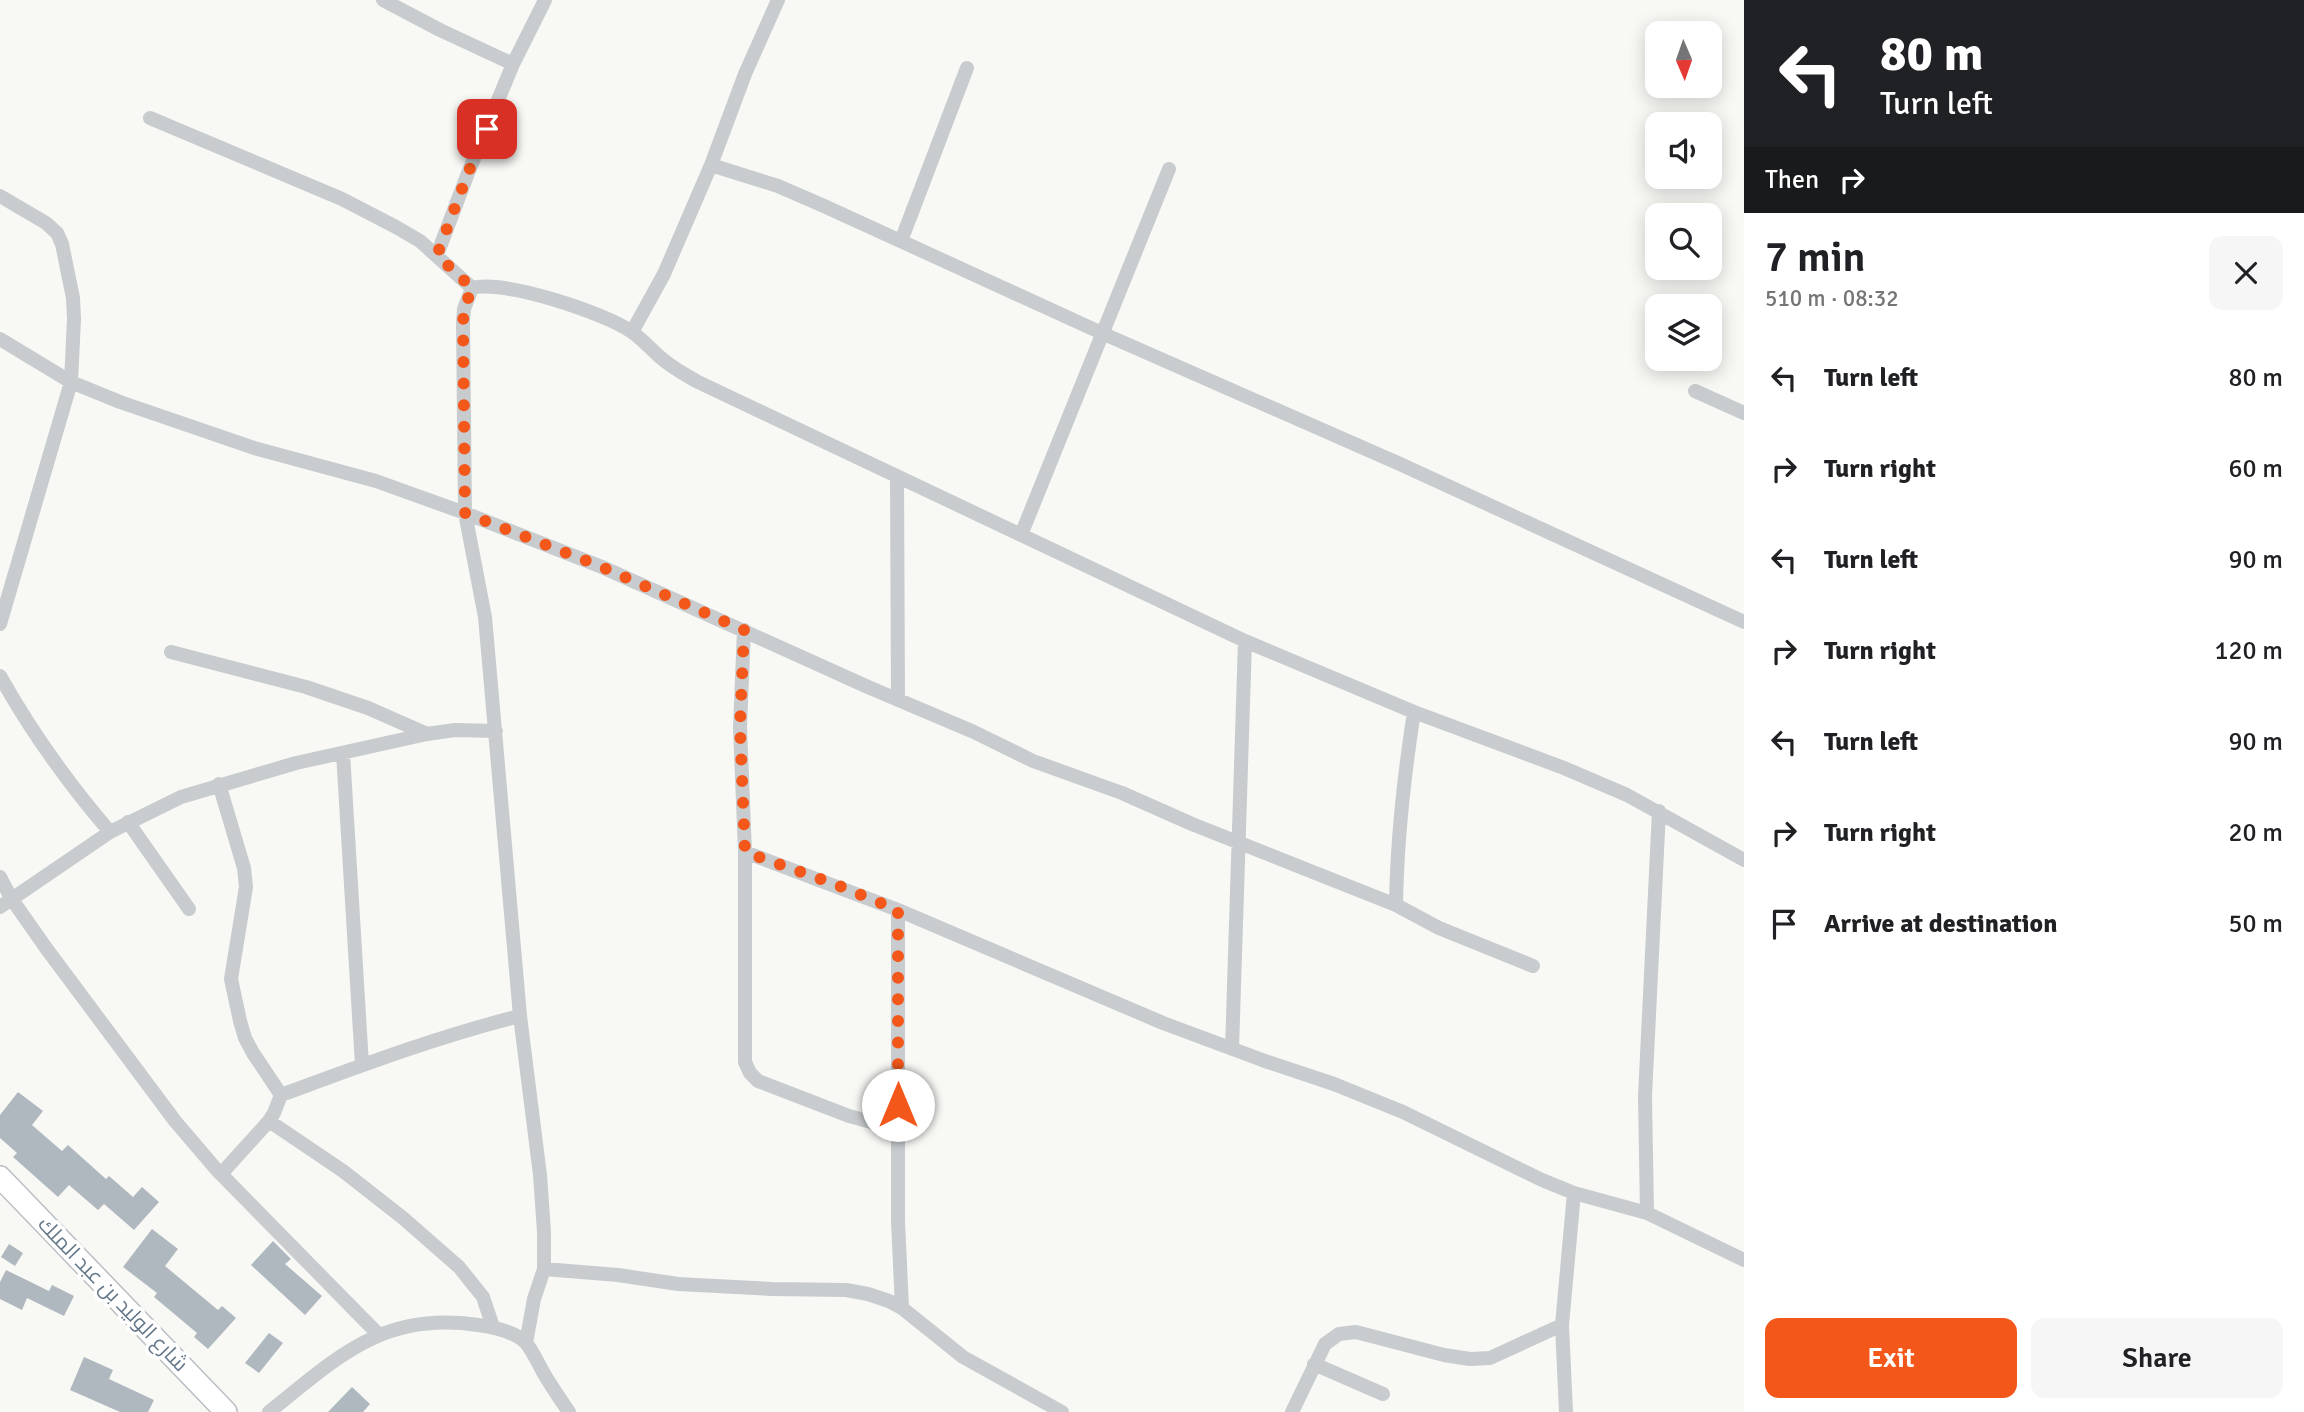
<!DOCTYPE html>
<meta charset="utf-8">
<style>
body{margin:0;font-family:Signika,Cairo,sans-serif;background:#f6f6f6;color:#202124;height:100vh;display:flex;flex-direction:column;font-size:26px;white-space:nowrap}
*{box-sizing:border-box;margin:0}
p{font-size:23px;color:#757577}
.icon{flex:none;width:38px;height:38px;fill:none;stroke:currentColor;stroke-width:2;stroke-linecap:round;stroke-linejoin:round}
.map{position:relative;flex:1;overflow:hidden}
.details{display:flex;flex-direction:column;background:#fff;width:560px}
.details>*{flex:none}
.top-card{background:#202124;color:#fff;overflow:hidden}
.needle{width:46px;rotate:178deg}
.fabs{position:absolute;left:1645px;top:21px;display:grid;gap:14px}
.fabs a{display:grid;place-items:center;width:77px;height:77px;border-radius:14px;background:#fff;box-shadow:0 4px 18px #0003;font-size:35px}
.pin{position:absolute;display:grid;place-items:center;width:60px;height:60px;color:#fff;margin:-30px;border-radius:14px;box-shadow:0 4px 10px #0006}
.me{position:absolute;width:77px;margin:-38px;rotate:0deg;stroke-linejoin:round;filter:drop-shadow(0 0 5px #0008)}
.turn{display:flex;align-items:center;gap:24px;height:147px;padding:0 21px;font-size:32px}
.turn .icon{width:91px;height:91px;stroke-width:2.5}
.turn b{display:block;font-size:49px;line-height:60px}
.then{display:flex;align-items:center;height:66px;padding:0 21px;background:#0003;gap:14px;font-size:26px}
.round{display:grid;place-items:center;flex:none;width:74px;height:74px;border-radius:14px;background:#f6f6f6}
.headline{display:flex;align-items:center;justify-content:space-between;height:119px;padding:0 21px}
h1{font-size:42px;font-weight:600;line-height:52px}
.action{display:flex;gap:14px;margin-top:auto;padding:14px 21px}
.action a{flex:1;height:80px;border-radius:14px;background:#f3571a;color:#fff;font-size:28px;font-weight:600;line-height:80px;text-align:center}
.action a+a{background:#f6f6f6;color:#202124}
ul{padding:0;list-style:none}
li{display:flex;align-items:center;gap:21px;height:91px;padding:0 21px}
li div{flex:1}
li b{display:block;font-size:26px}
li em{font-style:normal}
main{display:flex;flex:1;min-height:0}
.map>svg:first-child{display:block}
.building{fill:#b0b8bf}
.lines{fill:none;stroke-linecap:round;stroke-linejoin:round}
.secondary-casing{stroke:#babfc4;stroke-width:24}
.street{stroke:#c8cccf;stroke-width:14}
.secondary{stroke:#fff;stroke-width:21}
.route{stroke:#f3571a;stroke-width:12;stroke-dasharray:0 21.6}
.labels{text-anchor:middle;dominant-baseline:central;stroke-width:7;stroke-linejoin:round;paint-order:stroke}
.street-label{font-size:21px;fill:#647789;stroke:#fff}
</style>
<main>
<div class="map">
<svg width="1744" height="1412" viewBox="0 0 1744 1412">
<rect width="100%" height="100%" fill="#f8f8f5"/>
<path class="building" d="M 18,1092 L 43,1111 L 32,1125 L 62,1151 L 68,1145 L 106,1179 L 109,1176 L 133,1197 L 142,1187 L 159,1202 L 134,1230 L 104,1204 L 98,1210 L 69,1185 L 58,1197 L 13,1157 L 17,1153 L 0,1138 L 0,1115 Z
M 152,1229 L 178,1249 L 165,1266 L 218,1310 L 222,1306 L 236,1318 L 208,1349 L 194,1337 L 197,1333 L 154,1297 L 157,1293 L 123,1267 Z
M 273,1241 L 291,1259 L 285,1264 L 322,1296 L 305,1315 L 251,1265 Z
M 9,1244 L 23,1253 L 15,1266 L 1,1257 Z
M 6,1270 L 49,1291 L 52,1285 L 74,1296 L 64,1316 L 27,1298 L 22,1310 L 0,1299 L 0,1282 Z
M 269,1333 L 283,1343 L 259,1373 L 245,1363 Z
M 84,1357 L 113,1370 L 109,1379 L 154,1400 L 148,1412 L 120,1412 L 70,1390 Z
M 352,1387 L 370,1404 L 363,1412 L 328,1412 Z"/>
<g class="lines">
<defs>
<path id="secondary" d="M 0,1177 L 226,1412"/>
</defs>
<use href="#secondary" class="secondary-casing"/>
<path class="street" d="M 383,0 L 440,30 L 513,64 L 468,173 L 437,255
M 513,64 L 545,0
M 150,118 L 342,199 L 396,227 L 420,241 L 472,288 C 503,279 605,313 632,332 C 642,339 651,349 660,357 C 671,367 684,374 696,381 L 1245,641 L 1414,712
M 711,165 L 745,74 L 778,0
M 0,196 L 46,223 L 57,233 L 62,244 L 73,298 L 74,319 L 71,382 L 0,624
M 901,241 L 967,68
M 472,288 L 464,309 L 463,322 L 465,513 L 485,617 L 520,1016 L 540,1175 L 544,1232 L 544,1269 L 534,1299 L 526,1343
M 632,332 L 664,274 L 711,165 L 778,186 L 824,206 L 1104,334 L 1400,464 L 1744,622
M 0,339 L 71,382 L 120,402 L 254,448 L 376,481 L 465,513 L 602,567 L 868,687 L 974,732 L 1033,761 L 1122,793 L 1192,824 L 1396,905
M 1695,391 L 1744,413
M 897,476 L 898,700
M 1021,535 L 1169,169
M 744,630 L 740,727 L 745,852 L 745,1062 L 750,1073 L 758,1081 L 849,1116 L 897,1129
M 171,652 L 306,687 L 368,708 L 427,734
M 0,676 C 32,733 67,782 110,832
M 343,753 L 362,1065
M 219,784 L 244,868 L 246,887 L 231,979 L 240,1021 L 245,1038 L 253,1053 L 281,1095 C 360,1066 439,1036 520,1016
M 1659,811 L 1645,1096 L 1647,1213 L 1744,1260
M 128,822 L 189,909
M 745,852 L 898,910 L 1163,1023 L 1265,1061 L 1334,1084 L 1403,1112 L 1542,1180 L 1574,1193
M 0,877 L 11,898 L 46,948 L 175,1121 L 216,1169 L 379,1335
M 0,907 L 110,832 L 181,797 L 296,763 L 427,734 L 455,730 L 496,731
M 898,910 L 898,1221 L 902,1308
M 1533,966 L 1439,928 L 1396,905 C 1397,840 1404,776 1414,712 L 1564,768 L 1627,795 L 1744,860
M 1232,1049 L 1245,641
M 269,1121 L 343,1171 L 403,1218 L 459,1267 L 483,1297 L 493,1327
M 221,1174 L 269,1121 L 274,1113 L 281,1095
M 544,1269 L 618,1275 L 678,1284 L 772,1289 L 846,1290 L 868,1294 L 889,1301 L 902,1308 L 963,1357 L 1062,1412
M 1314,1364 L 1383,1394
M 269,1412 C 338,1357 383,1311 478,1325 C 493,1327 516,1332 527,1344 C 533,1352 538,1363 543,1372 C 551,1386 560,1399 569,1412
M 1292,1412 L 1325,1344 L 1339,1334 L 1356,1332 L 1444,1355 L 1470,1359 L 1490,1358 L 1562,1325
M 1566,1412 L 1562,1325 L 1574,1193 L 1647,1213"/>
<use href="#secondary" class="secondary"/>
</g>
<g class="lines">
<path class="route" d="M 487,129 L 468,173 L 437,255 L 472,288 L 464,309 L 463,322 L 465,513 L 602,567 L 744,630 L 740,727 L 745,852 L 832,883 L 898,910 L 898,1105"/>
</g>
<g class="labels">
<g class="street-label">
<text transform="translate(113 1294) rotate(46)">شارع الوليد بن عبد الملك</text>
</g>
</g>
</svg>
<div class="fabs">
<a><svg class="needle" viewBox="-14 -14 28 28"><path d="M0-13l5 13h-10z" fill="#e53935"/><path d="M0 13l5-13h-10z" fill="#757577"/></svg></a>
<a><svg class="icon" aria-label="sound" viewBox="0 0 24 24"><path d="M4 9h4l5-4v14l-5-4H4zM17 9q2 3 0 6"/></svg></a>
<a><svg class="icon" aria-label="search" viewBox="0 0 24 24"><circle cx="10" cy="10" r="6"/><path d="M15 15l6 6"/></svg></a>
<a><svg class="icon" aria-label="layers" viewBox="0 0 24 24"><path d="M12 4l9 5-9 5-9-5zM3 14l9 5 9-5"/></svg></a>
</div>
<div class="pin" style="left:487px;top:129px;background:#d93025"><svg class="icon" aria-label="arrive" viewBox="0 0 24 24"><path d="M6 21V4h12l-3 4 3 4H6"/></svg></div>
<svg class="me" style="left:898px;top:1105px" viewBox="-20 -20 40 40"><circle r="19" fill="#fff"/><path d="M0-13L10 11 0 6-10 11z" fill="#f3571a"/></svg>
</div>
<section class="details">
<div class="top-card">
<div class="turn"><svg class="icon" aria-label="left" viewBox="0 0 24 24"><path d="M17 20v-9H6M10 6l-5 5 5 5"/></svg><div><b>80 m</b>Turn left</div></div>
<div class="then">Then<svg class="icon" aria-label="right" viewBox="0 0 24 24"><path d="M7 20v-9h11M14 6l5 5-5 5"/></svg></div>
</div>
<div class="headline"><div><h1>7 min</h1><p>510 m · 08:32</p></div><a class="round"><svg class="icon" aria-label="close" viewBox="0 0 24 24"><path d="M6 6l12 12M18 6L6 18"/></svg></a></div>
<ul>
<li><svg class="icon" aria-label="left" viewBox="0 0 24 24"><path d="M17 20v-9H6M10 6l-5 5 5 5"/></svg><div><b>Turn left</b></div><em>80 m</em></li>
<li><svg class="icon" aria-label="right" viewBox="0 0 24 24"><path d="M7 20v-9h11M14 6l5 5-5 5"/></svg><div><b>Turn right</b></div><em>60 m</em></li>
<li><svg class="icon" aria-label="left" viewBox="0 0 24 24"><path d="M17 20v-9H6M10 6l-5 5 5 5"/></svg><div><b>Turn left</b></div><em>90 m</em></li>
<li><svg class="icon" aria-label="right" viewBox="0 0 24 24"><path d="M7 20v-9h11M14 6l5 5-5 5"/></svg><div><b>Turn right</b></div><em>120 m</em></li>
<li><svg class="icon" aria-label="left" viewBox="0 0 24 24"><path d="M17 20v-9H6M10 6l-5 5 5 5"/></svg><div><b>Turn left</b></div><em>90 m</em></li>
<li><svg class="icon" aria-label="right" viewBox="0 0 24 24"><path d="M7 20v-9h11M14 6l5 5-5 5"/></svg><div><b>Turn right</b></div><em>20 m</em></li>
<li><svg class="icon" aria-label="arrive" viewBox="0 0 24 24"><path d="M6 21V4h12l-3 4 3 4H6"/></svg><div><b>Arrive at destination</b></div><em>50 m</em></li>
</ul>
<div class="action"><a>Exit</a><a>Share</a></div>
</section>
</main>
